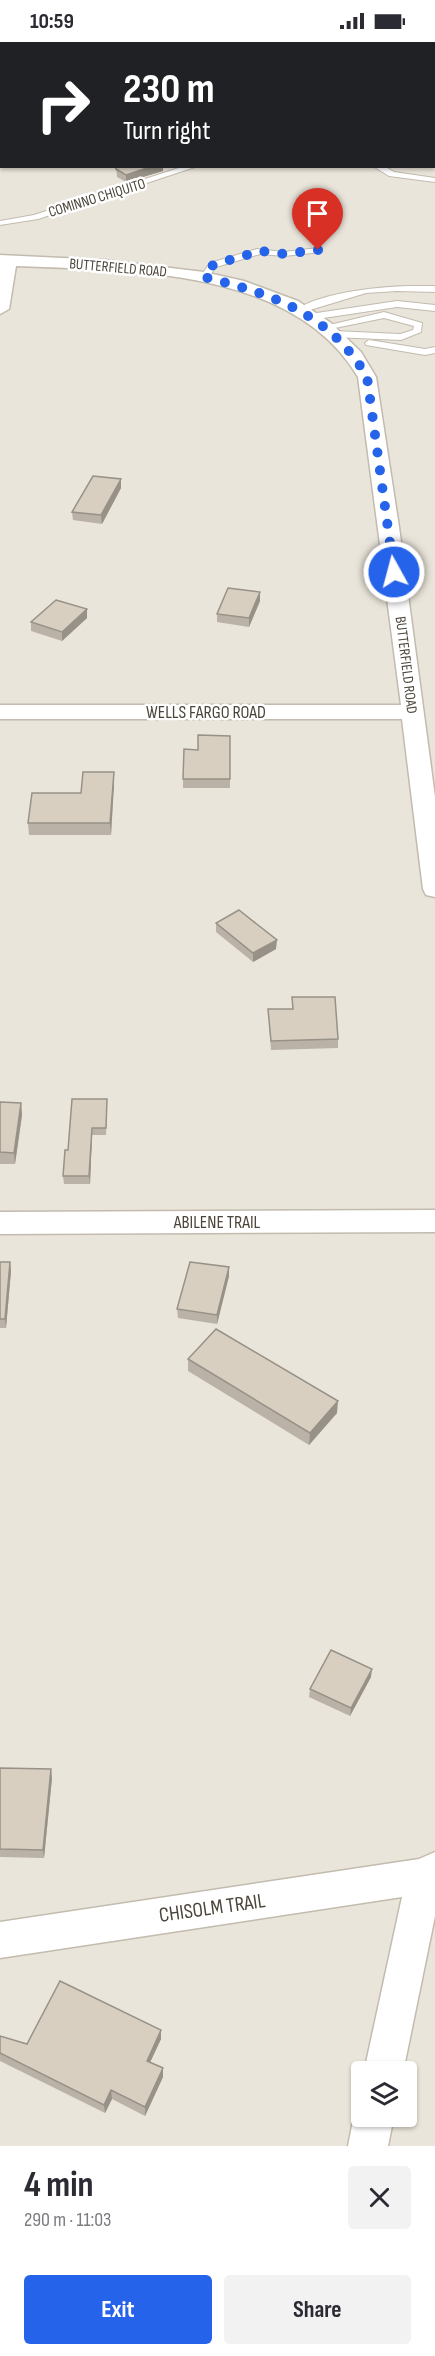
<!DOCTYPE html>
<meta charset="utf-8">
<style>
body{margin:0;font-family:"Sofia Sans Condensed",sans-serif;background:#f2f2f3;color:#2b2b33;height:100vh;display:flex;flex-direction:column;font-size:22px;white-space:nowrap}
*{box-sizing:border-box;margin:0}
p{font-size:20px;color:#7c7c81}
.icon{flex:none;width:33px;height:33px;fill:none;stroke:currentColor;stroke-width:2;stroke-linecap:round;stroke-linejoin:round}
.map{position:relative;height:2104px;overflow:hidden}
.panel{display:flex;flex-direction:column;background:#fff;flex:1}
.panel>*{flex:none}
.banner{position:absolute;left:0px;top:0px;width:435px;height:126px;box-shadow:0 2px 4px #0004;background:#202124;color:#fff;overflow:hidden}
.fabs{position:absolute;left:351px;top:2019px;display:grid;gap:12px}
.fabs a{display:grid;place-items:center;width:66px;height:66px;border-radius:6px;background:#fff;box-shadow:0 2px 4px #0004;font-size:30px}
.pin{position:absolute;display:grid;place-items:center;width:51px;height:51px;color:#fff;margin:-62px -26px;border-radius:50% 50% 50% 0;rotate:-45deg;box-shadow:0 0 6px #0007}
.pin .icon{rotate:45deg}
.me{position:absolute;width:66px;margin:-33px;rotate:353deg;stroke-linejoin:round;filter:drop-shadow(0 0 4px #0008)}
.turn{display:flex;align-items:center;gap:21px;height:126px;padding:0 24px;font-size:27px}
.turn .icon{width:78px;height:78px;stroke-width:2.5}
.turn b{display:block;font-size:42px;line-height:51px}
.round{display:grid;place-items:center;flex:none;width:63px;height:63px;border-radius:6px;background:#f2f2f3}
.summary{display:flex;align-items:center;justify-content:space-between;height:102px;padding:0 24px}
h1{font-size:36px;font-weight:700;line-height:45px}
.action{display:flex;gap:12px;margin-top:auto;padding:12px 24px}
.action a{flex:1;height:69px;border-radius:6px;background:#2563eb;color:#fff;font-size:24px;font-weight:700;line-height:69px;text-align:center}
.action a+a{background:#f2f2f3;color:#2b2b33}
.status{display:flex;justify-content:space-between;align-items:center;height:42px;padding:0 30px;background:#fff;direction:ltr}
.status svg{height:16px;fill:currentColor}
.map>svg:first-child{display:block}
.residential{fill:#eae5da;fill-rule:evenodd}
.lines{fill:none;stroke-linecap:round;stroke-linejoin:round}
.service-casing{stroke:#c2bbae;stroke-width:2}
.minor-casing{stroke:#c2bbae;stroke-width:3}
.service{fill:#fff;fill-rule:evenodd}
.minor{fill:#fff;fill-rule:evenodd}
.wall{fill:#bab2a6}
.shaded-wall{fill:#979187}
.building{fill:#d8cfc1;stroke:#979187;stroke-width:1.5}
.route{stroke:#2563eb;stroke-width:10;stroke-dasharray:0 18}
.labels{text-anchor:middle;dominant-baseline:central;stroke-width:5;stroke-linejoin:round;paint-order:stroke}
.far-street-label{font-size:15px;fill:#4b4439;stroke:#fff}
.street-label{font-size:18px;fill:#4b4439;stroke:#fff}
.near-street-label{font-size:21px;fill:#4b4439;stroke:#fff}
</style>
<div class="status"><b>10:59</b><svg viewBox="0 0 49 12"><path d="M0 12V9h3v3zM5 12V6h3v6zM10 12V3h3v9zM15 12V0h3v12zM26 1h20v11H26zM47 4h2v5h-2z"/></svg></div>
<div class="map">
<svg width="435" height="2104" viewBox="0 0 435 2104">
<rect width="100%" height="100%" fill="#f6f3ec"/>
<path class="residential" d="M 0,0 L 435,0 L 435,2104 L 0,2104 ZM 2,2 L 434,2 L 434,124 L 2,124 ZM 362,2030 L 406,2030 L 406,2074 L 362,2074 Z"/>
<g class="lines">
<defs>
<path id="service" d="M 396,0 L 407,0 L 393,2 Z
M 434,70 L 435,70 L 435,74 L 434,74 Z
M 185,124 L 198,124 L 38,177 L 0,183 L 0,179 L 34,173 Z
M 373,124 L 384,124 L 394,130 L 435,136 L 435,140 L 389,134 Z
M 318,206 L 322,208 L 321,210 L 284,214 L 260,212 L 216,225 L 207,237 L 200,235 L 210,221 L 257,207 L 284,210 Z
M 415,244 L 435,244 L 435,250 L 397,249 L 366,251 L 300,271 L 296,268 C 321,250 383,244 415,244 Z
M 397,259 L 435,263 L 435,269 L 397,265 L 310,278 L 306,275 L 310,272 Z
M 384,270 L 422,281 L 421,290 L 401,298 L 334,295 L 330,292 L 334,289 L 400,292 L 413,288 L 414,284 L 384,276 L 325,288 L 321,285 Z
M 369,298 L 425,307 L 435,305 L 435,311 L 425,313 L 366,303 L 365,301 Z"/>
<path id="minor" d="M 69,0 L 86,0 L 68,2 Z
M 0,72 L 2,72 L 0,82 Z
M 0,213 L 104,218 L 204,230 L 244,239 L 298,259 L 331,281 L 361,310 L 376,335 L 399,485 L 435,755 L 435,855 L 426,853 L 423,847 L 402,677 L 0,677 L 0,663 L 401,663 L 358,335 C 293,225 129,229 16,224 L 9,267 L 0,272 Z
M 435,1168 L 435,1190 L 0,1192 L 0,1170 Z
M 435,1810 L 435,1874 L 403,2030 L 364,2030 L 402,1855 L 0,1916 L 0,1880 L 419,1817 Z
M 362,2059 L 362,2074 L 394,2074 L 388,2104 L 348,2104 L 354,2074 Z"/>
</defs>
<use href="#service" class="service-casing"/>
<use href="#minor" class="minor-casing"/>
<use href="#service" class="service"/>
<use href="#minor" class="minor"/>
</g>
<path class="wall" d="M 116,124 L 163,124 L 163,129 L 126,140 L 117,135 Z
M 121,437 L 121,446 L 102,482 L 73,478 L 72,470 Z
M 260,559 L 249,585 L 217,580 L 217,572 Z
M 87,576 L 62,599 L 31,589 L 31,580 Z
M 230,694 L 230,746 L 183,746 L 183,737 L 198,708 Z
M 114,730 L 114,742 L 111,793 L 29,793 L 28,781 L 81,751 Z
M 216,881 L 276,907 L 253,920 L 216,890 Z
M 292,955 L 338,997 L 338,1006 L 271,1008 L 268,967 L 292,967 Z
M 107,1057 L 106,1093 L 92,1093 L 90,1142 L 64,1142 L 63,1134 L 68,1108 Z
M 0,1060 L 21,1061 L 22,1073 L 15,1122 L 0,1122 Z
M 0,1220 L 10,1220 L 11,1229 L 6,1286 L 0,1286 Z
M 229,1225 L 229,1234 L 217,1282 L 178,1276 L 177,1267 Z
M 188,1317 L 337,1371 L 309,1403 L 188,1329 Z
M 371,1635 L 350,1674 L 309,1655 L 310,1647 Z
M 0,1726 L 52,1736 L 44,1816 L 0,1815 Z
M 0,1994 L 27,2002 L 161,1997 L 150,2020 L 163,2026 L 163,2035 L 145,2074 L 112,2057 L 105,2071 L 0,2019 Z"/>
<path class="shaded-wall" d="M 153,124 L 163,124 L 163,129 L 126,140 L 126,133 Z
M 121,437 L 121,446 L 102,482 L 101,473 Z
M 260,550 L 260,559 L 249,585 L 249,576 Z
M 87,567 L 87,576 L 62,599 L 62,590 Z
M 114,730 L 114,742 L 111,793 L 110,781 Z
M 277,898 L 276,907 L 253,920 L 253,911 Z
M 21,1061 L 22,1073 L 15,1122 L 14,1111 Z
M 92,1086 L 92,1093 L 90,1142 L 89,1134 Z
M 10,1220 L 11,1229 L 6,1286 L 5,1277 Z
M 229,1225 L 229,1234 L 217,1282 L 217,1273 Z
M 338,1359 L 337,1371 L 309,1403 L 310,1391 Z
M 372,1627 L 371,1635 L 350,1674 L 351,1666 Z
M 51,1727 L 52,1736 L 44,1816 L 43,1808 Z
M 161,1988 L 161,1997 L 147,2027 L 147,2019 Z
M 163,2026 L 163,2035 L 145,2074 L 145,2065 Z
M 111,2048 L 112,2057 L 105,2071 L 104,2063 Z"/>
<path class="building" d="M 116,124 L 153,124 L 126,133 L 116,127 Z
M 93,434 L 121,437 L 101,473 L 72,470 Z
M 228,546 L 260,550 L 249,576 L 217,572 Z
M 56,558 L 87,567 L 62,590 L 31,580 Z
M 198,693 L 230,694 L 230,737 L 183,737 L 184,707 L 198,708 Z
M 83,730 L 114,730 L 110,781 L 28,781 L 32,751 L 81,751 Z
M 239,868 L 277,898 L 253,911 L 216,881 Z
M 292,955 L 335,955 L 338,997 L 271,999 L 268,967 L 293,967 Z
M 72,1057 L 107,1057 L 106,1086 L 92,1086 L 89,1134 L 63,1134 L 65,1108 L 68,1108 Z
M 0,1060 L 21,1061 L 14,1111 L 0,1110 Z
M 0,1220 L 10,1220 L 5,1277 L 0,1277 Z
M 190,1220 L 229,1225 L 217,1273 L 177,1267 Z
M 216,1287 L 338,1359 L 310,1391 L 188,1317 Z
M 331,1608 L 372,1627 L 351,1666 L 310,1647 Z
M 0,1726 L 51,1727 L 43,1808 L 0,1807 Z
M 60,1939 L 161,1988 L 147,2019 L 163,2026 L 145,2065 L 111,2048 L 104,2063 L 0,2011 L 0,1994 L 27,2002 Z"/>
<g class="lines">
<path class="route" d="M 318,208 L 284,212 L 260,209 L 213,223 L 204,235 C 271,252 330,271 367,335 L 394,530"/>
</g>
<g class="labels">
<g class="far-street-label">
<text transform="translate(97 156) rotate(-17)">COMINNO CHIQUITO</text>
<text transform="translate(118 226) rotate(5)">BUTTERFIELD ROAD</text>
<text transform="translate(406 623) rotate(83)">BUTTERFIELD ROAD</text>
</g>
<g class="street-label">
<text x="206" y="670">WELLS FARGO ROAD</text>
<text x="217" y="1180">ABILENE TRAIL</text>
</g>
<g class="near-street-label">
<text transform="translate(212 1866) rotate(-8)">CHISOLM TRAIL</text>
</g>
</g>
</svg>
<div class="fabs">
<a><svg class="icon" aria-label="layers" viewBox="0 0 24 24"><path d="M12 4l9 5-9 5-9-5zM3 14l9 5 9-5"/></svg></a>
</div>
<div class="pin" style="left:318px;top:208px;background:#d93025"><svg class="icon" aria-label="arrive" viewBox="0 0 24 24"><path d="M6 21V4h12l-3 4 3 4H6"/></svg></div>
<svg class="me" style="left:394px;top:530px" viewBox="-20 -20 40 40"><circle r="17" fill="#2563eb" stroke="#fff" stroke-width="3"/><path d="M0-11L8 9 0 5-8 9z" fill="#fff"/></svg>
<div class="banner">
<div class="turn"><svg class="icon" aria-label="right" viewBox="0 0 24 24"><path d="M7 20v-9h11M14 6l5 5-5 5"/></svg><div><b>230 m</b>Turn right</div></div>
</div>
</div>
<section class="panel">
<div class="summary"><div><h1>4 min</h1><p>290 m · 11:03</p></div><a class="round"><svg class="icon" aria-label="close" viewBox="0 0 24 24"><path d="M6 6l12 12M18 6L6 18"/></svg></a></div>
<div class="action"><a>Exit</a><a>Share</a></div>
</section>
